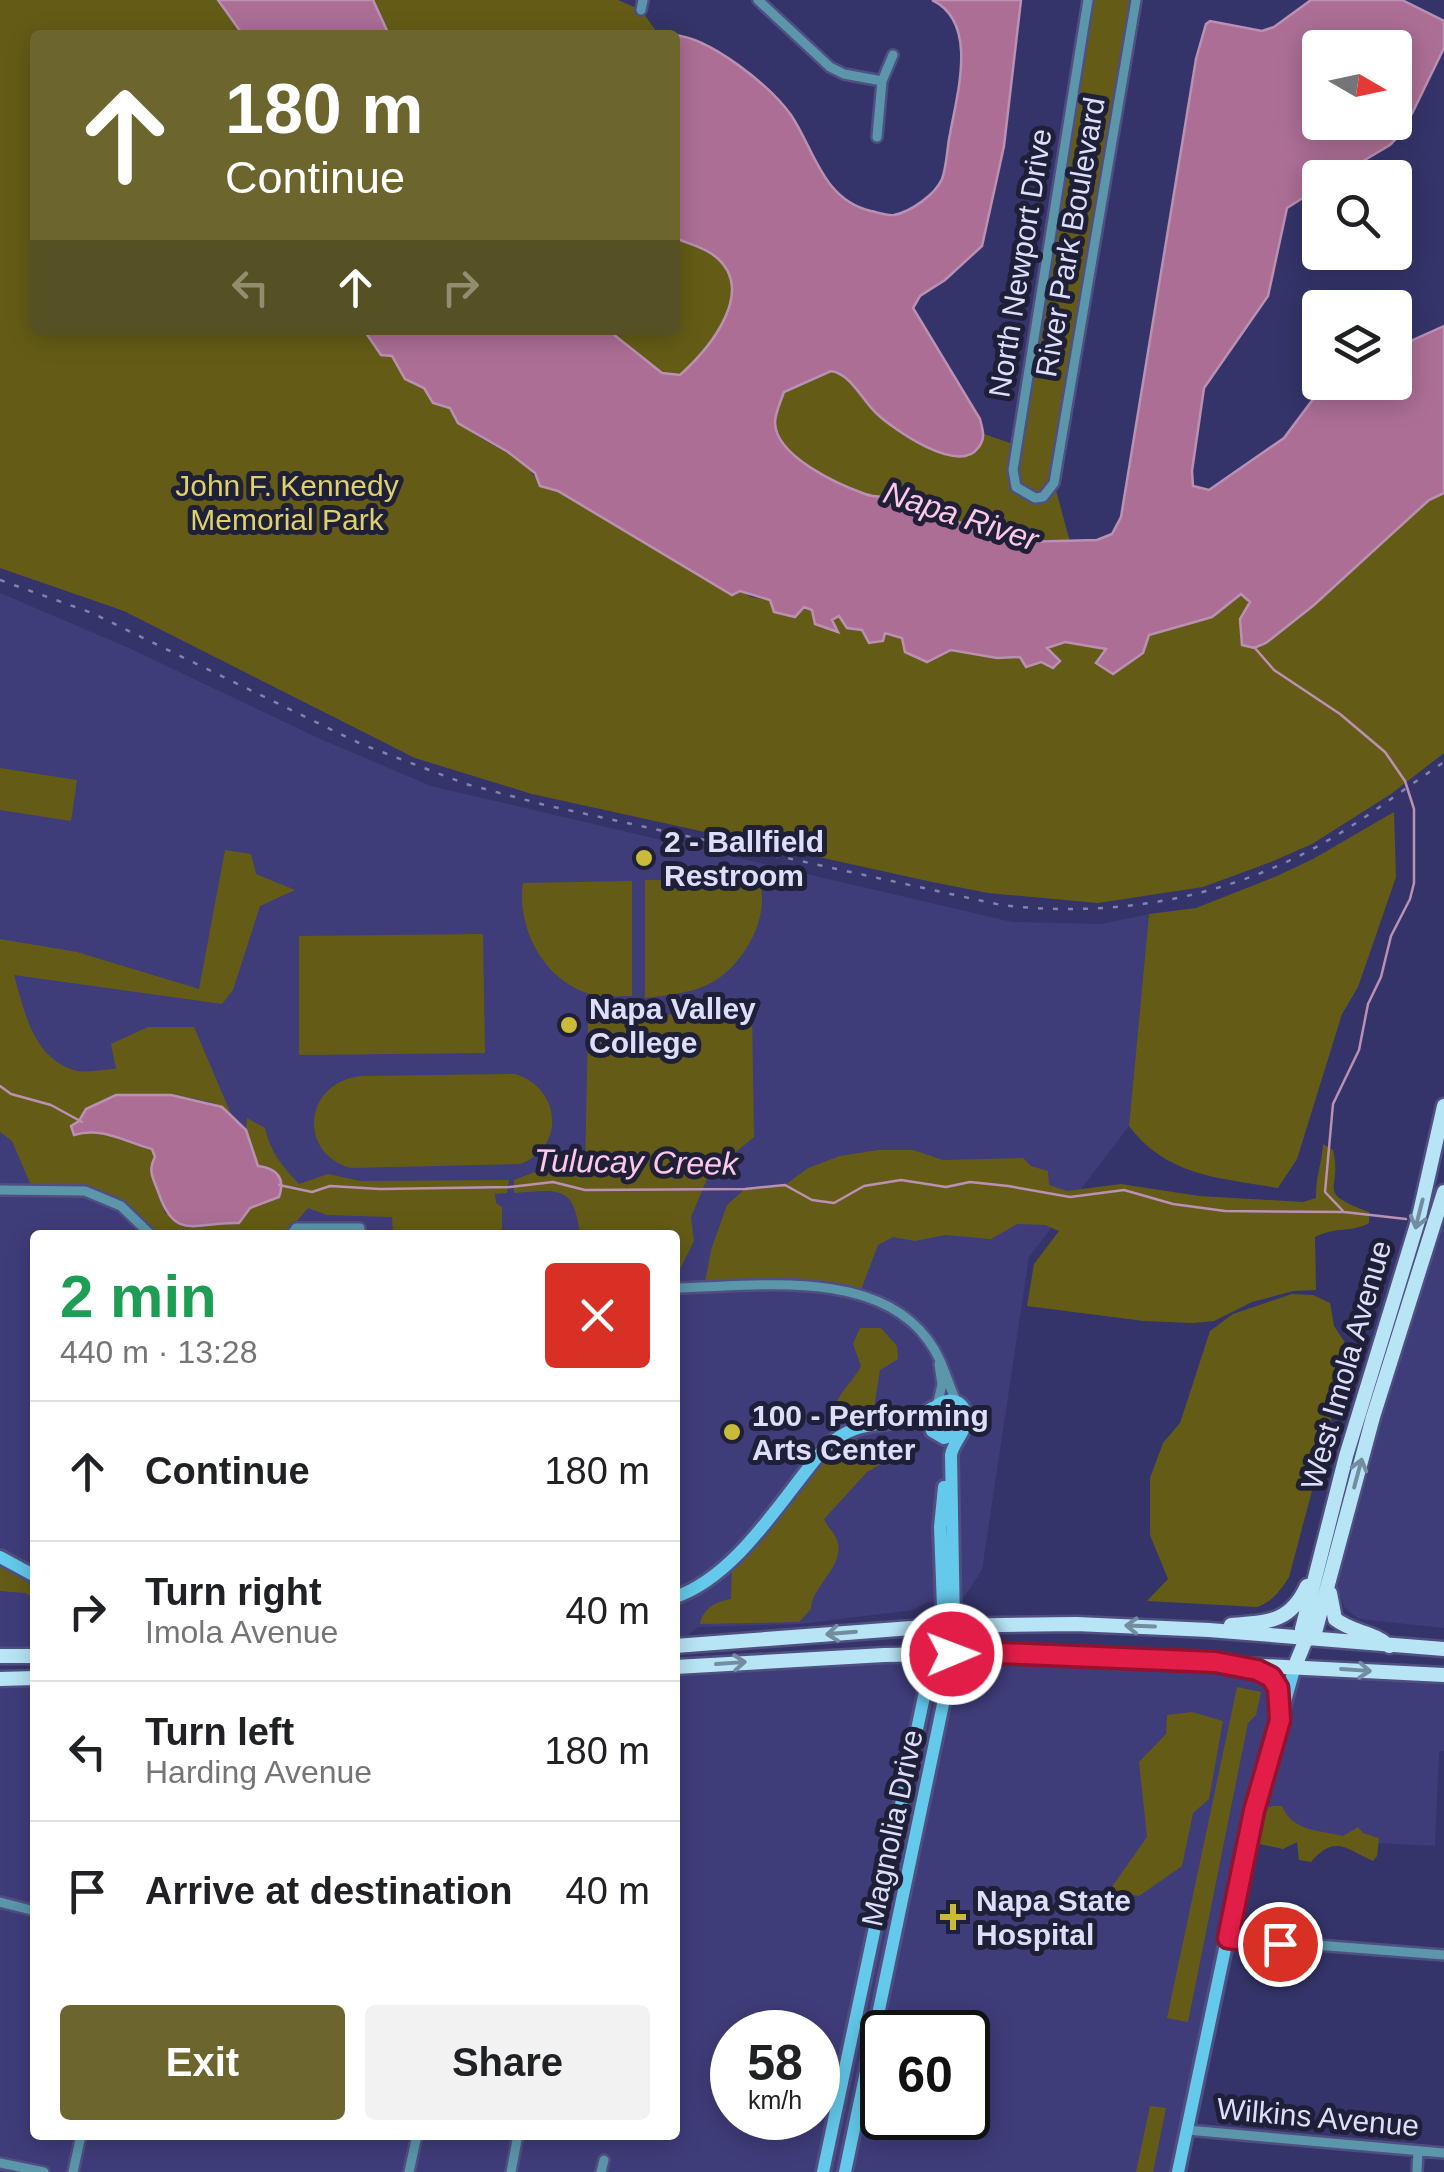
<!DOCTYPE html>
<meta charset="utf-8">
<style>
body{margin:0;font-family:Helvetica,sans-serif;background:#f2f2f2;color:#202124;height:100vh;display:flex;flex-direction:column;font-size:38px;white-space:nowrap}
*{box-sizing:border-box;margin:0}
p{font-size:32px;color:#757577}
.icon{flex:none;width:55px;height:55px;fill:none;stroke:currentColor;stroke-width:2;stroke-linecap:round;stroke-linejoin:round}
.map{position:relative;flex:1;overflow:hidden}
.details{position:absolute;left:30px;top:1230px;width:650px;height:910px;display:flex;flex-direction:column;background:#fff;border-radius:10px;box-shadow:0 5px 25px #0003}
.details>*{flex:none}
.guide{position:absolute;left:30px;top:30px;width:650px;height:305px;border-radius:10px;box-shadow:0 5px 25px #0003;background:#6c662e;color:#fff;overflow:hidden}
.needle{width:65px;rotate:99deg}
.buttons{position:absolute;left:1302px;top:30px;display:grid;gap:20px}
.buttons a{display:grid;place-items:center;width:110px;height:110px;border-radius:10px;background:#fff;box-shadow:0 5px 25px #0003;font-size:50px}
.speed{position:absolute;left:710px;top:2010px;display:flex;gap:20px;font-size:50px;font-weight:700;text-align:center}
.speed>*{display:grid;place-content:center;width:130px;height:130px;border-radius:50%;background:#fff;box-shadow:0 5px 25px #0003;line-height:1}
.speed small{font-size:25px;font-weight:400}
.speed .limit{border:5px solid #111;border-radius:15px;background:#fff;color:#111}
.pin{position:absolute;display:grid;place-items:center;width:85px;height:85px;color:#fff;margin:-42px;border:5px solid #fff;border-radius:50%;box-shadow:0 2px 10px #0007}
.me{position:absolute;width:110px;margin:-55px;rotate:89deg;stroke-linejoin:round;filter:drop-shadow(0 0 8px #0008)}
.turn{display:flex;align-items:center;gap:35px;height:210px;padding:0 30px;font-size:45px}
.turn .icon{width:130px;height:130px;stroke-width:2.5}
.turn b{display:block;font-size:70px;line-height:85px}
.lanes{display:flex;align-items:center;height:95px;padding:0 30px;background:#0003;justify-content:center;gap:50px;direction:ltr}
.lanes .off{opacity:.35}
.round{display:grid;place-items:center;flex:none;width:105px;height:105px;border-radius:10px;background:#f2f2f2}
.summary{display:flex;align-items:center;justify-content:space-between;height:170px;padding:0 30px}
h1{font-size:60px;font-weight:800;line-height:75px;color:#1e9e55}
.cta{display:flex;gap:20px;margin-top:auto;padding:20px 30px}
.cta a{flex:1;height:115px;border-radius:10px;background:#6c662e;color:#fff;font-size:40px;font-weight:800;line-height:115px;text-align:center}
.cta a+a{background:#f2f2f2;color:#202124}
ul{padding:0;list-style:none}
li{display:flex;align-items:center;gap:30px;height:140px;padding:0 30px;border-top:2px solid #e0e0e0}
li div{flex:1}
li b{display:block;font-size:38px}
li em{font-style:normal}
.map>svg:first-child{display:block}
.built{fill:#3f3c7a;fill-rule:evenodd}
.green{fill:#645c16}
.water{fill:#ac6e95;stroke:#ba90b3;stroke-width:2.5;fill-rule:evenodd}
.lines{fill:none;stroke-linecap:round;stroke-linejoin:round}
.stream{stroke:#ba90b3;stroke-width:2.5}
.street-casing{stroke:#504f81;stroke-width:14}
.secondary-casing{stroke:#504f81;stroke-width:18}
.primary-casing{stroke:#504f81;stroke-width:19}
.street{stroke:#5b96ab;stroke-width:9}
.secondary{stroke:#64c9ea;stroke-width:12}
.primary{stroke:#b8e5f6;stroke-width:14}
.rail{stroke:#8282ac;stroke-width:2.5;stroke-dasharray:5 10;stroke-linecap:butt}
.oneway{stroke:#738ca0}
.route-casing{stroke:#92132f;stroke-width:25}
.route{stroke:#e11d48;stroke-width:18}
.poi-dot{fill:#caba3a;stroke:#1f2038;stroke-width:4}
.labels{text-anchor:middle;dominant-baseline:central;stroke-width:10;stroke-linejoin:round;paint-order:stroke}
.street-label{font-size:30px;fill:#dcdefa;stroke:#1f2038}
.park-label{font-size:30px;fill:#ddd16b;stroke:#1f2038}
.poi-label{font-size:30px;font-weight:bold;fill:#dcdefa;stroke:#1f2038;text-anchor:start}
.water-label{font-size:32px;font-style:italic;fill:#fec8e8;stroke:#1f2038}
</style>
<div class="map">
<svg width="1444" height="2172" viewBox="0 0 1444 2172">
<rect width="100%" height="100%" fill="#35346a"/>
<path class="built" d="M0,593L131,649L318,738L431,786L1012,922L1101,924L1149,914L1129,1126L1029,1257L982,1570L960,1603L928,1602L913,1610L800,1624L698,1627L675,1646V1235H35V1656H0Z
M1444,1192V1628L1359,1619L1345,1608L1340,1595L1331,1596V1584Z
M884,1655L1257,1670L1279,1696L1295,1666L1444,1675V1751H1439L1435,1846L1249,1836L1178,2172H0V1679L35,1678V2135H675V1667ZM732,2032H818V2118H732ZM882,2032H968V2118H882Z"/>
<path class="green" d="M0,0H218L243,35H35V330H364L381,355H392L405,379L424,388L433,403L450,408C468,445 523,447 540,486L558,490L619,527L751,597L812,609L815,624L837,630L832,620L839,616L903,638L905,652L950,650L997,658L1020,657L1065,642L1107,649L1113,673L1143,653L1149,635L1212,617L1241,593L1250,602L1254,648L1266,643L1314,605L1429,500L1444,493V753L1391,794L1312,844L1271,862L1203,887L1098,903L988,893L932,882L532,794L415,758L124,611L0,568Z
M373,0H618L641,10L659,35H389Z
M1088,0H1136L1054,483L1070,542H1021L908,506C888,490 884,501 865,494C837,484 776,456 775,423C775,413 781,401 784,392L831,371L845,378L876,414L981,444L984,434L1016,445Z
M675,238C687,243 702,247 712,254C761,288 710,348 680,375L662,373L608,330H675Z
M0,768L77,780L71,821L0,810Z
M1394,812L1396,877L1358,987L1342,1014L1297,1159L1278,1188C1220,1178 1166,1176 1129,1126L1149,914L1196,908L1277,876L1313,859Z
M225,850L251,854L256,874L295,890L260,906L233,990L222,1004L14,975C25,1013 33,1059 77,1071C88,1073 104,1069 116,1069L111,1044L148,1027H194L231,1114C223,1110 219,1105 210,1102C181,1094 106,1089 85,1111C79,1117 79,1126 78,1134C106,1129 127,1144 152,1148L155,1157L151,1175L165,1213L195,1227L239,1223L249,1208L279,1197L282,1189L258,1166L246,1130L247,1118L265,1128C270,1152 283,1167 299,1184L328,1174L360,1181L509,1180L507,1193L495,1194L496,1203L502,1207V1231H575V1235H393L392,1217L327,1215L308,1208L285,1235H151C110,1192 88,1194 33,1190L12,1141L0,1132V939L77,952L199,989Z
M759,879C772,917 742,969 707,985C687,994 666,995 645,998V880Z
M632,881V996C622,996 610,997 600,996C548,988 516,931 523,883Z
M483,934L485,1053L299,1055V936Z
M752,1012L754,1137L709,1174L691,1217L694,1241L675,1279V1235H580C574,1184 559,1190 514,1193V1180L546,1168L585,1174L588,1022L595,1017Z
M515,1074C560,1087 567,1147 520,1164L351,1168C297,1153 304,1083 360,1076Z
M1323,1144L1333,1150C1343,1192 1313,1191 1369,1212V1223C1352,1233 1336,1226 1315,1237L1316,1290L1293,1291L1252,1302L1214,1321L1193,1323L1144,1321L1027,1306L1034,1264L1059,1231L1045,1225L1017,1224L991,1239L945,1235L915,1241L893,1237L878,1245L859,1295L821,1287L704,1288L711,1250L727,1205L745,1189L785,1185L808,1168L840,1156L878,1150H913L943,1160L1023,1158L1031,1166L1048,1171L1049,1185L1067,1191L1121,1184L1199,1196L1303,1202L1316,1198C1315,1180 1322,1163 1323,1144Z
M1292,1294L1313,1295L1330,1303L1334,1326L1344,1341L1346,1363L1289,1577C1280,1591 1273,1601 1257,1607L1147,1601L1168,1579L1150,1535V1478L1163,1443L1180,1423L1210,1331L1233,1314Z
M860,1328H881L897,1346L898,1359L880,1370L873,1414C855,1418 848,1417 836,1403C843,1388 854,1380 861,1366L853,1344Z
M852,1439L867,1441L891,1458L867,1472L824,1519C827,1527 835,1533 837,1540C846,1566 812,1585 811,1609L799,1622L700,1624C703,1608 717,1601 731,1599L732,1559L829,1444L841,1445Z
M0,1557L35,1576V1598L25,1593L0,1591Z
M1237,1687L1261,1692L1256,1715L1248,1723L1188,2022L1167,2018Z
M1192,1712L1223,1721L1209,1799L1193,1813L1182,1866L1139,1896L1109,1891L1147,1837L1139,1762L1166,1734L1167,1715Z
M1273,1806H1282C1292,1831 1318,1830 1343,1836L1358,1827L1363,1833L1379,1838L1377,1856L1373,1861C1346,1849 1335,1834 1311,1862L1299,1860L1297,1842L1283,1849L1255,1843L1256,1825L1262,1809Z
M1150,2106L1166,2108L1153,2172H1136Z"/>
<path class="water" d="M218,0H373L389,35H243Z
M932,0H1021L1004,146L982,246L945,280L920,296L913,308L980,419C983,431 986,438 978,448C958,475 893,429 876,413C862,400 851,374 831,371L784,392C781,401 775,413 775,423C776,456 837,484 865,494C884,501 888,490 908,506L1021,542L1097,540L1112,534L1121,517L1196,59L1206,24L1210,21L1262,31L1274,27L1311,0H1402L1444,21V48L1403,132L1390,145L1336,177L1320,178V187L1287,208L1268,296L1204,388L1192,471L1193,486L1209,490L1284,438L1314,398L1333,383L1395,382V348L1444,326V493L1429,500L1314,605L1266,643L1254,648L1242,645L1240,619L1250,602L1241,594L1212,617L1149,635L1143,653L1113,674L1096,663L1106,649L1065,642L1047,648L1060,661L1053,668L1041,662L1026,667L1020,657L997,658L951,650L927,662L905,652L902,638L885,633L883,641L869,643L862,630L847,628L839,616L832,620L838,632L815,624L812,610L804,607L795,617L774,612L770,600L740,591L732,595L558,491L540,486L535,473L508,452L458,423L450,408L433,403L424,388L405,379L392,356L381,355L364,330H608L662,373L680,375C710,348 760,288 712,254C702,247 687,243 675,238L673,35C710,37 770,86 791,115C815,151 823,200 871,211C877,212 887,216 894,215C910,212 935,195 942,179C947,166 947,147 950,134C957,94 979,22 932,0ZM1320,48H1395V122H1320Z
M116,1095H171L222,1107L246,1130L258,1166C276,1168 286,1178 279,1197L250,1208L239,1223C198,1221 176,1243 159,1194C154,1179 147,1172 155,1157L152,1149C127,1143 102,1126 74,1135L71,1126L79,1121L86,1109Z"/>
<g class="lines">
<path class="stream" d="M1254,647L1274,670L1340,714L1385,752L1405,781L1414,809V883L1410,899L1391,936L1381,977L1368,1004L1359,1050L1333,1104L1325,1192L1344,1212L1406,1219
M0,1086L11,1094L51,1105L82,1122
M279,1185L312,1192L330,1186L380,1189L510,1187L553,1182L585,1190L745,1189L785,1185L812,1200L834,1203L864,1186L901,1180L946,1187L970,1182L1008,1186L1070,1197L1124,1190L1173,1204L1225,1211L1344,1212"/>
<g class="street-casing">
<path id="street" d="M758,0L830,67L844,74L882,81
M1088,0L1013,470L1016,487L1035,498L1043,497L1054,483L1136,0
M641,10L643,0
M877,137L882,81L893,55
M0,1190L85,1191L121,1206L151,1235
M291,1235L296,1228H360V1235
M675,1288C753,1287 875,1267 928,1340C943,1360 947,1382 957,1403
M938,1402L942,1384L939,1364
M0,1902L35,1911
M1227,1938L1444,1955
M1187,2130L1444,2153
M0,2163L44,2172
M73,2172L81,2135
M409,2172L417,2135
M511,2172L518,2135
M601,2172L604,2160
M1417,2172L1418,2151"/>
</g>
<g class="secondary-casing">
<path id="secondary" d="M0,1557L35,1576
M675,1597C737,1576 782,1498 823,1450C861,1411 898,1433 932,1408
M1252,1669C1274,1675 1279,1686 1279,1709
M823,2172L943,1607L940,1527L944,1487
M845,2172L951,1666L954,1626L951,1455C953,1442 967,1431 966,1418C965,1392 934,1398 928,1418L932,1431L944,1438L960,1433
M1178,2172L1254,1811L1295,1666"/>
</g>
<g class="primary-casing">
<path id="primary" d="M1330,1593L1335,1619C1353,1633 1372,1631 1389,1646
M1231,1625C1268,1622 1290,1623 1307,1586
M1306,1639L1302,1629L1346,1456L1418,1221L1444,1106
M675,1646L938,1626L1076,1624L1209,1630L1444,1649
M0,1656H35
M1295,1666L1306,1639L1316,1629L1373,1417L1444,1192
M675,1667L884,1655L1001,1653L1444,1675
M0,1679L35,1678"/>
</g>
<use href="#street" class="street"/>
<use href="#secondary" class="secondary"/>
<use href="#primary" class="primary"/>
<path class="rail" d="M0,580L92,613L361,744L466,784L545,805L1001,905C1110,918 1220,900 1318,846C1362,822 1402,790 1444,762"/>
</g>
<defs><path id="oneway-shaft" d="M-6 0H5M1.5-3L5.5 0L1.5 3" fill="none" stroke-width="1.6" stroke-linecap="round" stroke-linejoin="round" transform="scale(2.5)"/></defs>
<g class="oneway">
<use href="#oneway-shaft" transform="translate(1419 1214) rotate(104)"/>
<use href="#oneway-shaft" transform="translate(1358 1473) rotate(-75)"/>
<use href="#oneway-shaft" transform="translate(1140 1626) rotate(-178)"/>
<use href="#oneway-shaft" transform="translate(841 1633) rotate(175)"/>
<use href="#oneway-shaft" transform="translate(731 1663) rotate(-4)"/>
<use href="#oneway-shaft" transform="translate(1356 1670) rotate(4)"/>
</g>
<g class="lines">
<g class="route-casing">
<path id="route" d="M952,1654L1001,1653L1215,1662L1257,1670L1271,1677L1278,1688L1280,1720L1254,1811L1228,1938L1280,1944"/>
</g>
<use href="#route" class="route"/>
</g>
<g class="poi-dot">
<circle cx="644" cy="858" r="10"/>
<circle cx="569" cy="1025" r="10"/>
<circle cx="732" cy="1432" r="10"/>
<path d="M948 1902h10v10h10v10h-10v10h-10v-10h-10v-10h10z"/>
</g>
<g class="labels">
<g class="street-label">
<text transform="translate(1070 237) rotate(-80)">River Park Boulevard</text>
<text transform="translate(1020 263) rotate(-81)">North Newport Drive</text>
<text transform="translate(1346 1365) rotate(-74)">West Imola Avenue</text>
<text transform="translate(892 1828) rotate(-78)">Magnolia Drive</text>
<text transform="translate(1318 2117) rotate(5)">Wilkins Avenue</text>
</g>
<g class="park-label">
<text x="287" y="485">John F. Kennedy<tspan x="287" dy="34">Memorial Park</tspan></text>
</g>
<g class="poi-label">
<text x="664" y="841">2 - Ballfield<tspan x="664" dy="34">Restroom</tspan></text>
<text x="589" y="1008">Napa Valley<tspan x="589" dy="34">College</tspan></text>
<text x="752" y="1415">100 - Performing<tspan x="752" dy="34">Arts Center</tspan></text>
<text x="976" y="1900">Napa State<tspan x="976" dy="34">Hospital</tspan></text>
</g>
<g class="water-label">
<text transform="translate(961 516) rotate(18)">Napa River</text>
<text transform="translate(636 1162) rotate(1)">Tulucay Creek</text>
</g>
</g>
</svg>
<div class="buttons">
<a><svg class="needle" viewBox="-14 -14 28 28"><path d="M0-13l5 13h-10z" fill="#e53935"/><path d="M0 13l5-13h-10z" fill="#757577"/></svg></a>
<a><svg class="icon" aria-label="search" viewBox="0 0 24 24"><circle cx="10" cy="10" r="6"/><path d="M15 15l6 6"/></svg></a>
<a><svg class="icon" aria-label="layers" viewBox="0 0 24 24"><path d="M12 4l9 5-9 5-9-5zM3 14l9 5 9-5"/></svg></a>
</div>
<div class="speed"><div>58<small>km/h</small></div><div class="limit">60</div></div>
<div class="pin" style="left:1280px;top:1944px;background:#d93025"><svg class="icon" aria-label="arrive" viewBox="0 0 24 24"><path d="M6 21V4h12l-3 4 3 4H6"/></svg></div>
<svg class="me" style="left:952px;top:1654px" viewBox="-20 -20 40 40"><circle r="17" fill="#e11d48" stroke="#fff" stroke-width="3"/><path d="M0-11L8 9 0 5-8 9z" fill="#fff"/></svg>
<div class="guide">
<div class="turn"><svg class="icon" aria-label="ahead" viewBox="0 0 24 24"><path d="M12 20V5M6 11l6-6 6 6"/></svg><div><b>180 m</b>Continue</div></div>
<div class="lanes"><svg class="icon off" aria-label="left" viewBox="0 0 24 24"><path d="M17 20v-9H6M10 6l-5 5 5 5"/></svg><svg class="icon" aria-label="ahead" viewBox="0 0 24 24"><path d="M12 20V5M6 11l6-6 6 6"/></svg><svg class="icon off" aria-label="right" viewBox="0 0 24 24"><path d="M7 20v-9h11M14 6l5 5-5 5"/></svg></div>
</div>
<section class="details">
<div class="summary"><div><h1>2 min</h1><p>440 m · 13:28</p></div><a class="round" style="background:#d93025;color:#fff"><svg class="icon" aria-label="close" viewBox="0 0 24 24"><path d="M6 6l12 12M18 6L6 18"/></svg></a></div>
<ul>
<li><svg class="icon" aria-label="ahead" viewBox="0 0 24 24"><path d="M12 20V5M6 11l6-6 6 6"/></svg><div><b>Continue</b></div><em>180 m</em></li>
<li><svg class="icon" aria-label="right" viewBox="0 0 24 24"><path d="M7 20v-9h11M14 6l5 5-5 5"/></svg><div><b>Turn right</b><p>Imola Avenue</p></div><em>40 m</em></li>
<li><svg class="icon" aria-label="left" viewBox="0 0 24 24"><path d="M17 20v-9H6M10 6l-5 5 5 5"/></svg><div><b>Turn left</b><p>Harding Avenue</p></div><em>180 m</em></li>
<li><svg class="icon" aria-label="arrive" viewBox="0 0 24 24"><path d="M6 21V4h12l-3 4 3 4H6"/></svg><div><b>Arrive at destination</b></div><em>40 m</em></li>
</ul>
<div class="cta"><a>Exit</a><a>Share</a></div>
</section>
</div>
